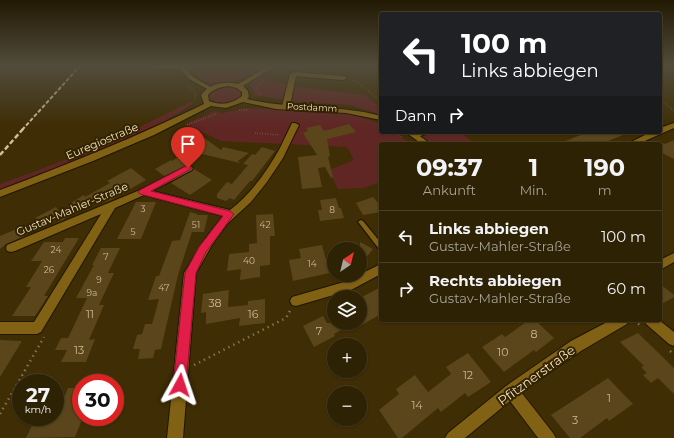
<!DOCTYPE html>
<html lang="de">
<meta charset="utf-8">
<style>
body{margin:0;font-family:Montserrat,sans-serif;background:#362a0e;color:#f1f3f6;height:100vh;display:flex;flex-direction:column;font-size:15px;white-space:nowrap}
*{box-sizing:border-box;margin:0}
p{font-size:13px;color:#a7a49a}
.icon{flex:none;width:22px;height:22px;fill:none;stroke:currentColor;stroke-width:2;stroke-linecap:round;stroke-linejoin:round}
.map{position:relative;flex:1;overflow:hidden}
.panel{position:absolute;left:379px;top:142px;width:283px;height:180px;display:flex;flex-direction:column;background:#2e2204;border-radius:4px;box-shadow:0 1px 3px #0004,0 0 0 1px #493f26}
.panel>*{flex:none}
.hud{position:absolute;left:379px;top:12px;width:283px;height:122px;border-radius:4px;box-shadow:0 1px 3px #0004,0 0 0 1px #493f26;background:#202124;color:#fff;overflow:hidden}
.needle{width:26px;rotate:35deg}
.tools{position:absolute;left:327px;top:242px;display:grid;gap:8px}
.tools a{display:grid;place-items:center;width:40px;height:40px;border-radius:50%;background:#2e2204;box-shadow:0 1px 3px #0004,0 0 0 1px #493f26;font-size:20px}
.speed{position:absolute;left:12px;top:374px;display:flex;gap:8px;font-size:20px;font-weight:700;text-align:center}
.speed>*{display:grid;place-content:center;width:52px;height:52px;border-radius:50%;background:#2e2204;box-shadow:0 1px 3px #0004,0 0 0 1px #493f26;line-height:1}
.speed small{font-size:10px;font-weight:400}
.speed .limit{border:6px solid #d22;background:#fff;color:#111}
.pin{position:absolute;display:grid;place-items:center;width:34px;height:34px;color:#fff;margin:-41px -17px;border-radius:50% 50% 50% 0;rotate:-45deg;box-shadow:0 0 4px #0007}
.pin .icon{rotate:45deg}
.me{position:absolute;width:44px;margin:-22px;rotate:5deg;stroke-linejoin:round;filter:drop-shadow(0 0 3px #0008)}
.turn{display:flex;align-items:center;gap:14px;height:84px;padding:0 16px;font-size:18px}
.turn .icon{width:52px;height:52px;stroke-width:2.5}
.turn b{display:block;font-size:28px;line-height:34px}
.then{display:flex;align-items:center;height:38px;padding:0 16px;background:#0003;gap:8px;font-size:15px}
.eta{display:flex;justify-content:space-evenly;align-items:center;height:68px;text-align:center}
.eta b{font-size:24px;font-weight:700;line-height:28px}
ul{padding:0;list-style:none}
li{display:flex;align-items:center;gap:12px;height:52px;padding:0 16px;border-top:1px solid #493f26}
li div{flex:1}
li b{display:block;font-size:15px}
li em{font-style:normal}
.map>svg:first-child{display:block}
.green{fill:#602624}
.building{fill:#5a461a}
.lines{fill:none;stroke-linecap:round;stroke-linejoin:round}
.lane-casing{stroke:#201602;stroke-width:2.5}
.street-casing{stroke:#201602;stroke-width:2}
.secondary-casing{stroke:#201602;stroke-width:2}
.path-far2{stroke:#84734d;stroke-width:1.5;stroke-dasharray:0.5 2;stroke-linecap:butt}
.path-far1{stroke:#84734d;stroke-width:2;stroke-dasharray:1 3.5;stroke-linecap:butt}
.path{stroke:#84734d;stroke-width:2.5;stroke-dasharray:1.5 4;stroke-linecap:butt}
.lane{fill:#816113;fill-rule:evenodd}
.street{fill:#816113;fill-rule:evenodd}
.secondary{fill:#816113;fill-rule:evenodd}
.rail-far1{stroke:#d0be9b;stroke-width:2;stroke-dasharray:4 2;stroke-linecap:butt}
.rail{stroke:#d0be9b;stroke-width:2.5;stroke-dasharray:5 2.5;stroke-linecap:butt}
.route{fill:#e11d48;stroke:#92132f}
.labels{text-anchor:middle;dominant-baseline:central;stroke-width:4;stroke-linejoin:round;paint-order:stroke}
.far-street-label{font-size:9px;fill:#f1dfbd;stroke:#332300}
.number-label{font-size:9px;fill:#cbb994}
.street-label{font-size:11px;fill:#f1dfbd;stroke:#332300}
.near-number-label{font-size:11px;fill:#cbb994}
.near-street-label{font-size:13px;fill:#f1dfbd;stroke:#332300}
</style>
<div class="map">
<svg width="674" height="438" viewBox="0 0 674 438">
<rect width="100%" height="100%" fill="#3e2d05"/>
<path class="green" d="M187,66H265C247,76 221,92 201,79C196,75 192,70 187,66Z
M260,76L290,86L365,95L381,108V115L350,105L291,101L254,95V92L248,84Z
M224,87H233L240,90V96C233,104 217,106 209,98L211,92Z
M190,102L194,103C167,122 138,134 108,148C72,163 37,178 0,189V184L39,170L109,142Z
M246,108L302,111L338,110L376,122L381,125V132H395L411,144H381V182L363,188L338,189L329,170L354,160L347,147L221,141L185,124L215,111L222,113Z
M411,132H461L475,144H424Z"/>
<path class="building" d="M349,124L356,132L327,139L330,156L328,157L333,177L331,178L325,167L318,168L322,187L302,189L298,157L317,155L303,133L308,131L306,128L320,125L324,131Z
M588,132H630L601,144H558Z
M203,137L221,150L223,147L249,153L238,161L240,163L202,154L190,164L164,176L155,169L171,160L172,161L192,148L188,146Z
M674,140V159L660,152V142L665,144Z
M262,147L275,151L252,181H250L234,200L230,198L226,201L217,198V194L227,182L232,184L248,165L243,164L252,154L255,155Z
M131,168L146,180L111,200L106,202L102,199L57,223L61,217L41,227L35,218L56,207L62,215L71,203L84,195L85,197L110,183L107,181Z
M194,169L212,180L190,195L171,183Z
M373,197L381,206V212L363,215L356,203Z
M336,198L339,208H341L344,218L320,221L318,210H322L320,200Z
M136,202H156L141,239H117Z
M190,212L197,214V215H208L204,232H192L178,275L161,349L155,350L153,358L138,359L140,349H133L137,335L142,334L145,324H152L159,299L148,300L156,276H159L172,241L180,240Z
M273,214L275,236H270V265L260,266V277L240,280L241,269L227,271L229,254L249,252V244L257,243L256,215Z
M19,228L25,236L6,244L0,249V236Z
M65,238H79L44,296H48L35,316H12L31,287H26L42,261H31L44,242H63Z
M360,242L373,249L360,265Z
M322,245L326,260L332,259L334,272L293,281L289,260L301,258L299,249Z
M101,248H120L108,273H114L99,305H104L89,340L95,339L86,362H61L67,350H55L61,338H68L87,298H76L94,265H92Z
M660,284L674,295V297L660,305Z
M381,287V314L360,326V298Z
M229,290L228,307L248,305V301L265,299V323L239,326L240,318L206,324V312L201,313L203,294Z
M323,316L327,323H353L334,334L335,336L314,347L303,326Z
M529,320H535L554,338L536,352L534,350L504,372L482,347L502,334L505,337Z
M638,333L674,368V394L658,378L651,383L643,375L647,373L641,367L644,366L620,342Z
M0,340L22,341L0,377Z
M468,353L491,382L468,397L465,393L441,412L438,408L402,438H398L379,410L399,394L396,389L415,375L428,392L451,374L446,367Z
M608,378L633,404L609,421L607,418L580,438H570L551,415Z
M68,388H81V417H83L75,437L26,438L36,417H55V412H58Z"/>
<g class="lines">
<g class="lane-casing">
<path id="lane" d="M361,220L363,221L381,243V249H379L359,223L358,222L359,221Z"/>
</g>
<g class="street-casing">
<path id="street" d="M152,66H184L193,77L214,89L209,90L189,79L180,69L155,68Z
M293,72L344,76L347,78L344,80L296,76L290,106L286,108L282,106L290,74Z
M292,123H295L299,125L283,158L267,182L251,202L227,224L212,245L196,273L183,438H167L184,273L205,239L223,216L144,195L115,208L41,332L37,334H0V322H34L101,214L15,251L11,252L7,251L6,248L7,245L140,190L189,165L193,168L192,170L152,191L230,210C251,194 267,171 280,148C284,140 288,131 292,123Z
M674,123V128L638,144H627L651,132H660V128Z
M417,132H430L418,137H412V133Z
M674,253V262L660,270V260Z
M381,264V274L351,290L296,306L292,305L290,301L292,297L344,282Z
M611,320H629L627,324L581,351L521,392L553,433L556,438H538L510,401L465,438H445L448,433L506,386L571,341Z"/>
</g>
<g class="secondary-casing">
<path id="secondary" d="M268,66H275L243,86L248,91L249,97L247,99C291,110 337,104 381,116V120L346,113L276,109L243,102L226,108L211,106L154,135L93,161L0,197V190C69,164 138,136 204,104L201,95C210,83 224,81 238,84ZM228,86L237,88L242,92V96C232,104 221,106 209,101L208,95C213,89 220,87 228,86Z
M405,132H414L431,144H422Z
M644,320H659L674,332V346L669,344L646,324Z"/>
</g>
<path class="path-far2" d="M352,80L359,83L381,102
M188,86L196,93L194,102
M260,95L256,87L264,81
M660,99L674,111
M239,110H248
M187,125L216,114
M395,132L402,137
M255,133L280,135"/>
<path class="path-far1" d="M289,312L291,309"/>
<path class="path" d="M634,320L641,326
M670,351L674,354
M194,365L286,318L290,311
M0,414L44,337"/>
<use href="#lane" class="lane"/>
<use href="#street" class="street"/>
<use href="#secondary" class="secondary"/>
<path class="rail-far1" d="M22,130L80,66"/>
<path class="rail" d="M0,155L23,129"/>
</g>
<linearGradient id="sky" x2="0" y2="1"><stop stop-color="#221903"/><stop offset="0.52" stop-color="#524c3b"/><stop offset="1" stop-color="#524c3b" stop-opacity="0"/></linearGradient>
<rect width="674" height="127" fill="url(#sky)"/>
<path class="route" d="M188,165L191,166V169L151,191L230,211L234,214L206,252L196,273L186,385L184,390L180,392L175,390L173,385L185,273L199,247L223,216L140,194L138,192L140,190Z"/>
<g class="labels">
<g class="far-street-label">
<text transform="translate(312 107) rotate(3)">Postdamm</text>
</g>
<g class="number-label">
<text x="143" y="208">3</text>
<text x="332" y="209">8</text>
<text x="196" y="224">51</text>
<text x="265" y="224">42</text>
<text x="133" y="231">5</text>
<text x="56" y="249">24</text>
<text x="106" y="256">7</text>
<text x="249" y="260">40</text>
<text x="312" y="263">14</text>
<text x="49" y="269">26</text>
<text x="99" y="279">9</text>
<text x="164" y="287">47</text>
<text x="92" y="292">9a</text>
</g>
<g class="street-label">
<text transform="translate(102 141) rotate(-23)">Euregiostraße</text>
<text transform="translate(72 209) rotate(-23)">Gustav-Mahler-Straße</text>
</g>
<g class="near-number-label">
<text x="215" y="303">38</text>
<text x="90" y="314">11</text>
<text x="253" y="314">16</text>
<text x="319" y="331">7</text>
<text x="534" y="334">8</text>
<text x="79" y="350">13</text>
<text x="503" y="352">10</text>
<text x="468" y="375">12</text>
<text x="609" y="398">1</text>
<text x="417" y="405">14</text>
<text x="575" y="420">3</text>
</g>
<g class="near-street-label">
<text transform="translate(536 375) rotate(-36)">Pfitznerstraße</text>
</g>
</g>
</svg>
<div class="tools">
<a><svg class="needle" viewBox="-14 -14 28 28"><path d="M0-13l5 13h-10z" fill="#e53935"/><path d="M0 13l5-13h-10z" fill="#a7a49a"/></svg></a>
<a><svg class="icon" aria-label="layers" viewBox="0 0 24 24"><path d="M12 4l9 5-9 5-9-5zM3 14l9 5 9-5"/></svg></a>
<a>+</a>
<a>−</a>
</div>
<div class="speed"><div>27<small>km/h</small></div><div class="limit">30</div></div>
<div class="pin" style="left:188px;top:168px;background:#d93025"><svg class="icon" aria-label="arrive" viewBox="0 0 24 24"><path d="M6 21V4h12l-3 4 3 4H6"/></svg></div>
<svg class="me" style="left:180px;top:385px" viewBox="-20 -20 40 40"><path d="M0-17L14 15 0 8-14 15z" fill="#e11d48" stroke="#fff" stroke-width="4"/></svg>
<div class="hud">
<div class="turn"><svg class="icon" aria-label="left" viewBox="0 0 24 24"><path d="M17 20v-9H6M10 6l-5 5 5 5"/></svg><div><b>100 m</b>Links abbiegen</div></div>
<div class="then">Dann<svg class="icon" aria-label="right" viewBox="0 0 24 24"><path d="M7 20v-9h11M14 6l5 5-5 5"/></svg></div>
</div>
<section class="panel">
<div class="eta">
<div><b>09:37</b><p>Ankunft</p></div>
<div><b>1</b><p>Min.</p></div>
<div><b>190</b><p>m</p></div>
</div>
<ul>
<li><svg class="icon" aria-label="left" viewBox="0 0 24 24"><path d="M17 20v-9H6M10 6l-5 5 5 5"/></svg><div><b>Links abbiegen</b><p>Gustav-Mahler-Straße</p></div><em>100 m</em></li>
<li><svg class="icon" aria-label="right" viewBox="0 0 24 24"><path d="M7 20v-9h11M14 6l5 5-5 5"/></svg><div><b>Rechts abbiegen</b><p>Gustav-Mahler-Straße</p></div><em>60 m</em></li>
</ul>
</section>
</div>
